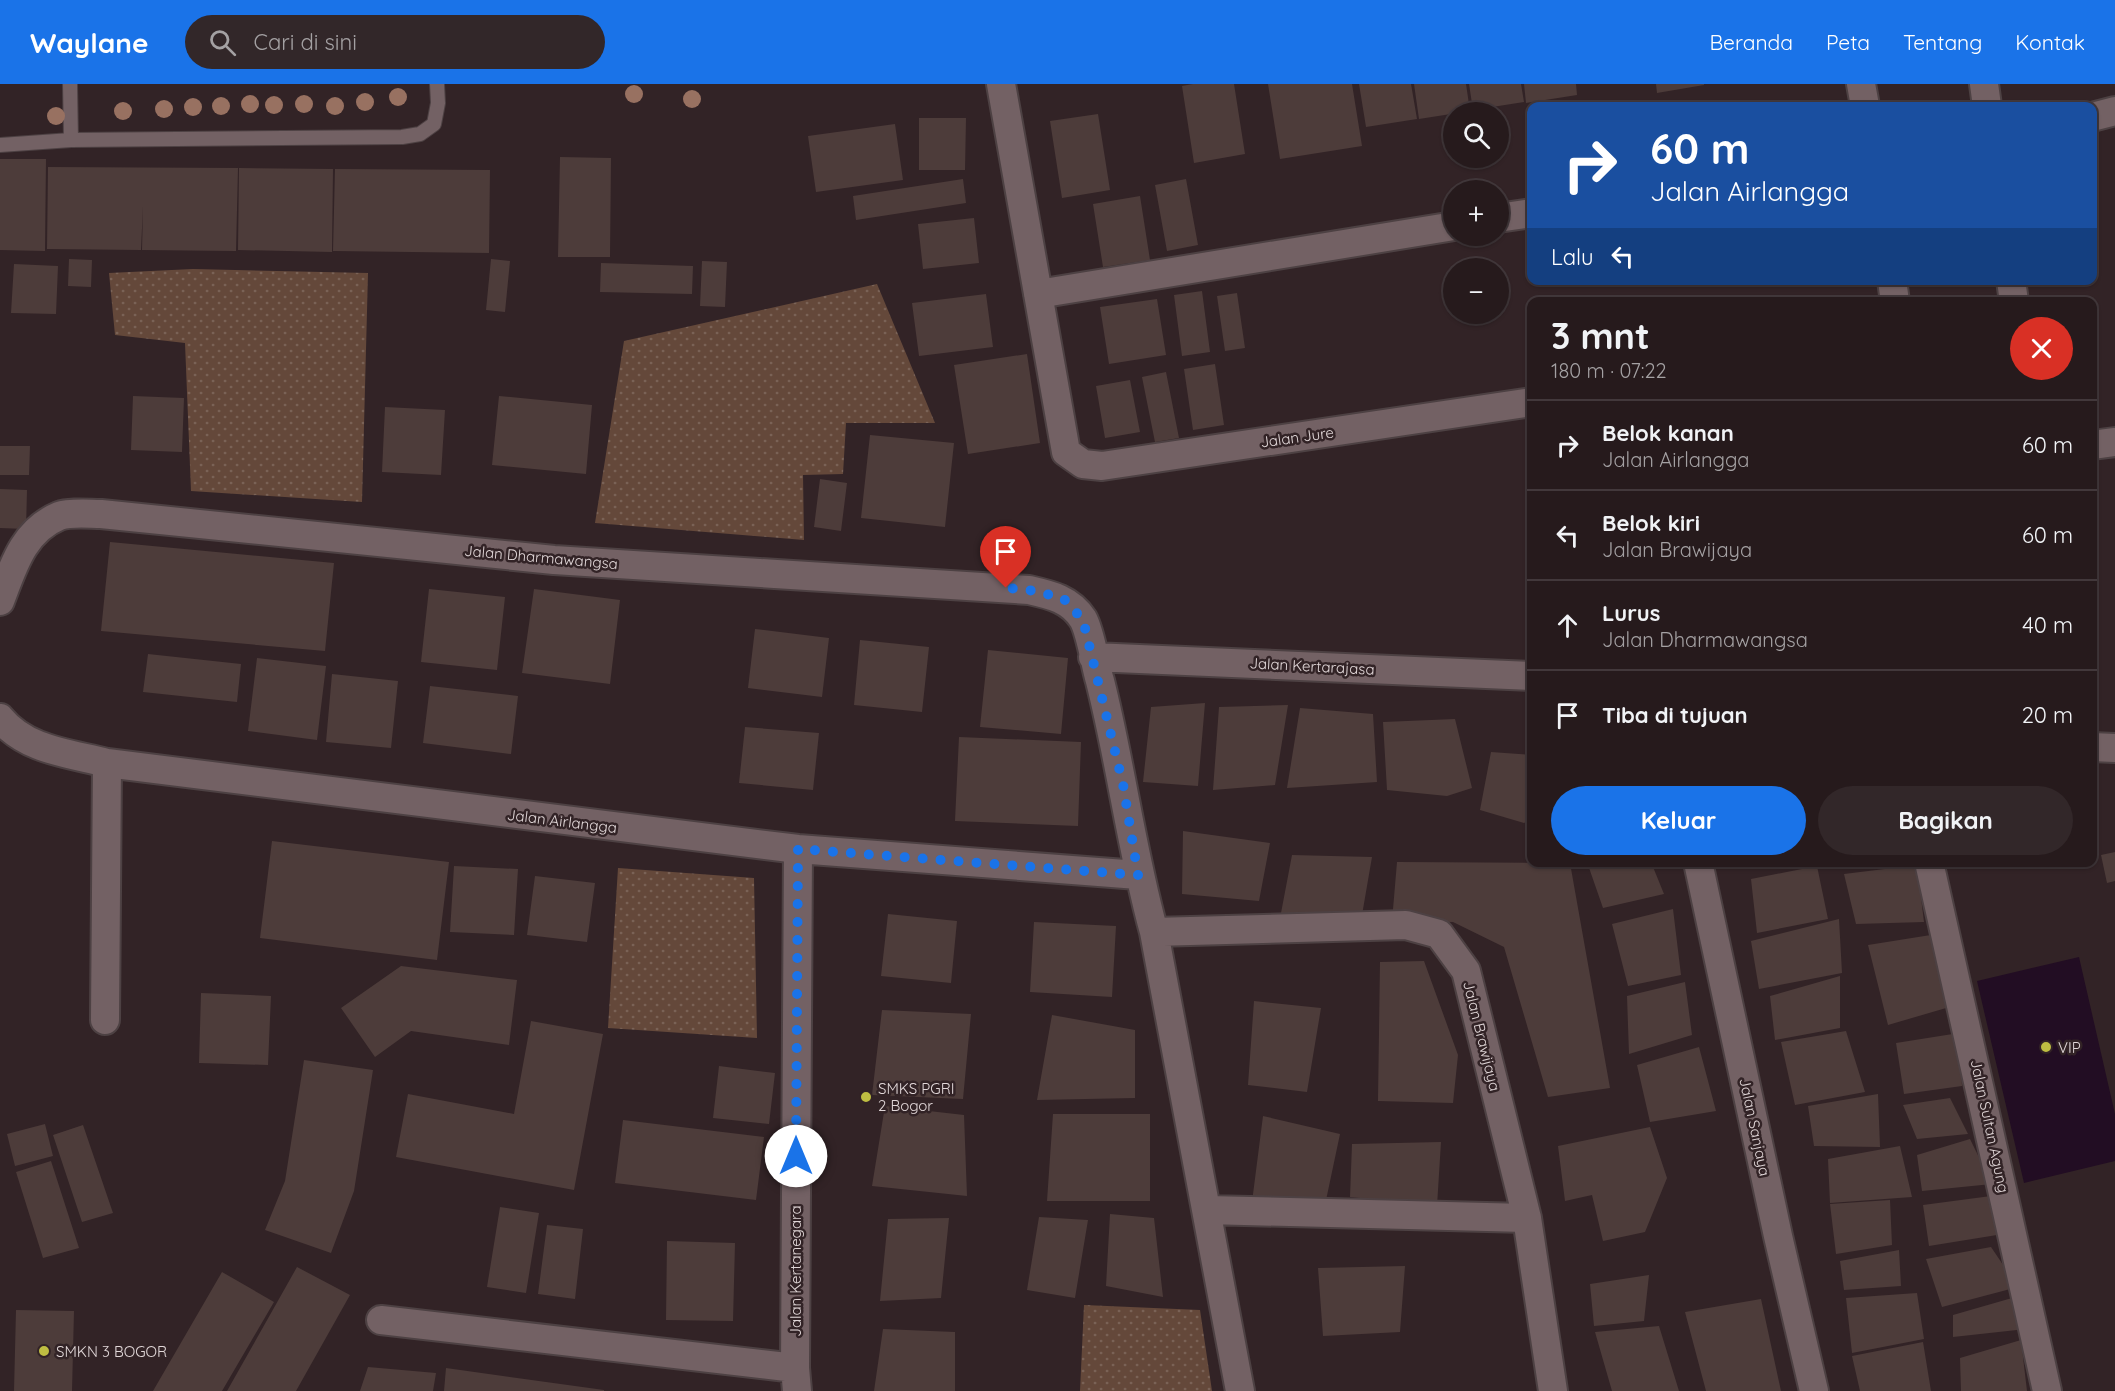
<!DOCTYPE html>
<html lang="id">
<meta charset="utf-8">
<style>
body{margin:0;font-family:Quicksand,sans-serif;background:#322729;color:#f1f3f6;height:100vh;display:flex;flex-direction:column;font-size:22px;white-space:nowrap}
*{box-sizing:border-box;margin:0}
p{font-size:20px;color:#a4a1a3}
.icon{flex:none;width:33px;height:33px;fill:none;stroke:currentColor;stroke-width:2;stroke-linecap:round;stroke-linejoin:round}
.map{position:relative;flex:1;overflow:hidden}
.details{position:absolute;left:1527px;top:213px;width:570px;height:570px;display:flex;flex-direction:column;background:#261a1c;border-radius:12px;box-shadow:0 2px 4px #0004,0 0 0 2px #42383b}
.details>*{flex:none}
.hud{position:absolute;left:1527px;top:18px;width:570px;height:183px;border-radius:12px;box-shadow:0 2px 4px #0004,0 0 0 2px #42383b;background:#1a4fa0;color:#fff;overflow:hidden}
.controls{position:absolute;left:1443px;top:18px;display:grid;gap:12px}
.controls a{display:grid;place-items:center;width:66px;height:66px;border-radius:50%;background:#261a1c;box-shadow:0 2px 4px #0004,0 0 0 2px #42383b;font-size:30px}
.pin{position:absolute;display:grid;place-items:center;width:51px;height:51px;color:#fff;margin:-62px -26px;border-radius:50% 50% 50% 0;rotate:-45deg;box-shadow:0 0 6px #0007}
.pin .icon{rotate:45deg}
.me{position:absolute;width:66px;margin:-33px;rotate:0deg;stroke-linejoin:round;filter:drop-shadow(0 0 4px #0008)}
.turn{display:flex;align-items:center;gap:21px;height:126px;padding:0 24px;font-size:27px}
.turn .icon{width:78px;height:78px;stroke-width:2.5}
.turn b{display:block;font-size:42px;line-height:51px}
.then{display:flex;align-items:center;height:57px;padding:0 24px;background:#0003;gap:12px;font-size:22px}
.round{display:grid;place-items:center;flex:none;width:63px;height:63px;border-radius:32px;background:#322729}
.overview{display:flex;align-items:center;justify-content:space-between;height:102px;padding:0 24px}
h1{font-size:36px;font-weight:700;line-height:45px}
.action{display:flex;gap:12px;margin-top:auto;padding:12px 24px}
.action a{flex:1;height:69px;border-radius:36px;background:#1a73e8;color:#fff;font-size:24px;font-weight:700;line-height:69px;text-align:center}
.action a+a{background:#322729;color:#f1f3f6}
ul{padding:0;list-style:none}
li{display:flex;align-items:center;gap:18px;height:90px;padding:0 24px;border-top:2px solid #42383b}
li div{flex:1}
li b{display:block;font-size:22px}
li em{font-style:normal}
header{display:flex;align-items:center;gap:36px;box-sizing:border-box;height:84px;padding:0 30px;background:#1a73e8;color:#fff}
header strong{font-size:28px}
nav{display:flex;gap:33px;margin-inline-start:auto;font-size:21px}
.search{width:420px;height:54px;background:#322729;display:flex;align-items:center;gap:15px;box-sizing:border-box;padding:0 21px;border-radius:33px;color:#a4a1a3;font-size:22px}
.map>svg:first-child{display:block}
.grass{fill:url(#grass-dots)}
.water{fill:#220d23}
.building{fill:#4d3c3a}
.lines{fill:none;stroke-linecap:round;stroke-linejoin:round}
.lane-casing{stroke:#4d4143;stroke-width:16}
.street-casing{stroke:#4d4143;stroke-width:32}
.lane{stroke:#736164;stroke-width:14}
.street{stroke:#736164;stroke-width:28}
.tree{fill:#987161}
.route{stroke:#1a73e8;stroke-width:10;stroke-dasharray:0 18}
.poi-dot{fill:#bfbe42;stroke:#322326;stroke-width:2}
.labels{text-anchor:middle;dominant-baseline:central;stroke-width:5;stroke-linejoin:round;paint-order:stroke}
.street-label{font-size:15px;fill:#e1d7d8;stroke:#322326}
.poi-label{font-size:15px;fill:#e1d7d8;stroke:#322326;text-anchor:start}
</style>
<header>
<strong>Waylane</strong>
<div class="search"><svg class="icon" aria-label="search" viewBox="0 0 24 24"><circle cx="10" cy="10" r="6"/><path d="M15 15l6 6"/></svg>Cari di sini</div>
<nav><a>Beranda</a><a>Peta</a><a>Tentang</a><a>Kontak</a></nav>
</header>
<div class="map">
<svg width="2115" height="1307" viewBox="0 0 2115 1307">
<defs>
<pattern id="grass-dots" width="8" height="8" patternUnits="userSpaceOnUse" patternTransform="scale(1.5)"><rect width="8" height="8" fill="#64483a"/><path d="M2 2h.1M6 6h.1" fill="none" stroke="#7a6256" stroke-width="1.8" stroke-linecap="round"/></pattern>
</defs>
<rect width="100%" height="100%" fill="#322326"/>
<path class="grass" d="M193,185L368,189L362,418L191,407L185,259L115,251L109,189Z
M877,200L935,339H846L843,390L803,391L804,456L595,439L624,257Z
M618,784L754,794L757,954L608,944Z
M1084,1221L1200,1226L1212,1307H1080Z"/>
<path class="water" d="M2079,873L2115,1030V1077L2024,1099L1977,897Z"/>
<path class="building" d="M1193,0H1234L1245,70L1194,79L1182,2Z
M1268,0H1352L1362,62L1280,75Z
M1359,0H1411L1417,35L1366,43Z
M1414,0H1466L1470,27L1419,35Z
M1469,0H1521L1524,18L1473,26Z
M1524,0H1576L1577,11L1526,19Z
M1656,0H1704V1L1657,9Z
M1098,30L1110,106L1062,114L1050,37Z
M919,34H966L965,86H919Z
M895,40L903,96L816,108L808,52Z
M560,73L611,74L610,173H558Z
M0,75H46L45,167L0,166Z
M48,83L238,84L236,167L142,166L143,122L141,166L47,165Z
M239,84L333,85L332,168L238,166Z
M335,85L490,86L489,169L333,167Z
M963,95L966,119L856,136L853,112Z
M1186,95L1198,161L1167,167L1155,101Z
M1140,112L1150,176L1103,183L1093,120Z
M974,134L979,179L923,185L918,140Z
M69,175L92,176L91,203L68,202Z
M491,175L510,177L505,228L486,226Z
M702,177L727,178L725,223L700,222Z
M601,179L693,182L692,210L600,208Z
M14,180L58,182L56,230L11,229Z
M1202,207L1210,268L1182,272L1174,211Z
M1237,209L1245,264L1225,267L1217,212Z
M986,210L993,263L919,272L912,219Z
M1157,215L1166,271L1109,280L1100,223Z
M1027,270L1040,359L968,370L954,281Z
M1215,280L1224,341L1193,346L1184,285Z
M1166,288L1179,354L1155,358L1142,293Z
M1130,296L1140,348L1105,354L1096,302Z
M133,312L184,314L182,368L131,366Z
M499,312L592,321L586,390L492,381Z
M385,323L445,326L441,391L382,388Z
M870,351L954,359L945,443L861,434Z
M0,362H30L29,391H0Z
M820,395L847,399L841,447L814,443Z
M0,405L27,406L26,445L0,444Z
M110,458L334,479L325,567L101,547Z
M429,505L505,513L497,586L421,578Z
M534,505L620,516L610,600L522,589Z
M755,545L829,554L822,613L748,604Z
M860,556L929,563L922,628L854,621Z
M988,566L1068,574L1061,650L980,643Z
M148,570L241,580L237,618L143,608Z
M257,574L326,582L317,656L248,647Z
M332,590L398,597L391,664L326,658Z
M430,602L518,612L511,670L423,659Z
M1205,619L1198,702L1143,698L1151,623Z
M1288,621L1275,701L1213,706L1219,623Z
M1300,624L1373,630L1377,698L1287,704Z
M1455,635L1472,704L1447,712L1387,706L1383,638Z
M745,643L819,649L813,706L739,699Z
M959,653L1081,658L1078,742L955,737Z
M1491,668L1532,671V735L1524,739L1480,726Z
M1183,747L1270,759L1259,817L1182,810Z
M272,757L449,778L437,876L260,854Z
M2115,768V797L2107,799L2101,771Z
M1292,771L1372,773L1362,831L1281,829Z
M1397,778L1570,779L1610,1004L1548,1013L1504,863L1453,838L1392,837Z
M1587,778H1651L1664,810L1603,824Z
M1917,781L1924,838L1856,840L1844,790Z
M454,782L518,785L514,851L450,848Z
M1817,782L1828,835L1757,849L1751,795Z
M535,792L595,799L587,858L527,851Z
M1673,825L1681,891L1628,902L1612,840Z
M888,830L957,837L951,899L881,892Z
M1839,835L1842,889L1759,905L1751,857Z
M1034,838L1116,842L1112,913L1030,908Z
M1937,850L1953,922L1888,941L1868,861Z
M1424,877L1458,971L1453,1019L1378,1017L1380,878Z
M401,882L517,896L509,961L411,947L375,973L341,924Z
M1840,892V944L1775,956L1770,912Z
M1685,898L1692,951L1629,970L1627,912Z
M201,909L271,912L268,981L199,979Z
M1254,917L1321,924L1307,1008L1248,1001Z
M882,926L971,930L963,1015L872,1011Z
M1052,931L1135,946V1014L1037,1016Z
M531,937L603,950L574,1106L396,1073L408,1010L514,1030Z
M1846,947L1865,1008L1795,1021L1781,958Z
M1959,949L1962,1002L1904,1010L1896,959Z
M1699,963L1716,1027L1650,1038L1637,981Z
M304,976L373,986L354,1107L331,1169L265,1146L285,1097Z
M719,982L775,989L769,1040L713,1034Z
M1878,1010L1880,1063L1814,1062L1808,1022Z
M1950,1014L1968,1050L1917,1055L1903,1021Z
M885,1022L964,1031L967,1112L872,1102Z
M1053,1030H1150V1117H1047Z
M1263,1032L1340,1050L1325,1121L1252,1118Z
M623,1036L764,1053L756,1116L615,1099Z
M45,1040L53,1072L15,1082L7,1050Z
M83,1041L113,1129L82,1138L53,1051Z
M1650,1043L1667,1094L1645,1148L1603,1157L1592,1111L1565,1117L1558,1062Z
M1970,1055L1992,1100L1922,1107L1917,1071Z
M1441,1058L1437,1122L1350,1113L1352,1060Z
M1900,1062L1912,1113L1830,1119L1828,1075Z
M51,1077L79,1164L43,1174L16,1088Z
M1991,1112L1997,1151L1929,1162L1923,1121Z
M1890,1116L1892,1161L1836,1170L1830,1120Z
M500,1123L539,1129L526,1209L487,1203Z
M1110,1130L1154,1134L1163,1213L1106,1202Z
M1039,1133L1088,1136L1075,1214L1027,1206Z
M949,1134L941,1214L880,1217L888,1135Z
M547,1141L583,1145L575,1215L538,1210Z
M667,1157L735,1159L733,1237L666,1236Z
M1991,1163L2018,1203L1942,1223L1926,1175Z
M1899,1166L1901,1202L1844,1206L1840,1177Z
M1405,1182L1400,1248L1323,1252L1318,1184Z
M297,1183L350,1211L296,1307H227Z
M222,1188L274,1218L222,1307H153Z
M1649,1191L1644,1237L1594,1242L1590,1200Z
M1917,1209L1924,1255L1852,1269L1846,1214Z
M2012,1214L2026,1245L1953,1253V1231Z
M1761,1215L1781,1307H1706L1685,1228Z
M16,1226L74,1227L72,1307H14Z
M1659,1242L1679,1307H1612L1595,1248Z
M883,1245L955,1248V1307H874Z
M2021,1256L2027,1307H1961L1960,1274Z
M1923,1258L1931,1307H1860L1852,1272Z
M368,1283L436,1289L433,1307H360Z
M446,1284L604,1306V1307H444Z"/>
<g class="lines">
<g class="lane-casing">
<path id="lane" d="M70,0L71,56
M0,61L71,56L402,53L420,50L434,40L438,19L437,0"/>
</g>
<g class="street-casing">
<path id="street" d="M1001,0L1066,368L1083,380L1102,382L1532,318
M1861,0L1865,22
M1984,0L1987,22
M2092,33L2115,27
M1498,134L1532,129
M1892,196L1895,218
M2011,196L2014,218
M1038,210L1454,142
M2092,361L2115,358
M0,517C13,483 23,447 59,432C70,428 89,430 101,430L554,476L1029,506C1051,511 1070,515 1083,535C1091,549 1095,581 1100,597C1121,680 1131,765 1154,848L1240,1307
M1093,573L1532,592
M0,634C26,666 68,669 107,679L798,765L1138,791
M2092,663L2115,664
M1698,778L1778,1152L1814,1307
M1929,778L2047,1307
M1154,848L1406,841L1439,850L1466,887L1527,1134L1553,1307
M105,936L107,679
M1207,1126L1527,1134
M381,1236L795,1284
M797,1307L795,1284L798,765"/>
</g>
<use href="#lane" class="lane"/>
<use href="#street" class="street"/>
</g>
<g class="tree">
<circle cx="634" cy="10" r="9"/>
<circle cx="398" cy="13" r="9"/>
<circle cx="692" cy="15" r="9"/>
<circle cx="365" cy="18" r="9"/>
<circle cx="250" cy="20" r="9"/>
<circle cx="304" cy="20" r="9"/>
<circle cx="274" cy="21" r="9"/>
<circle cx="221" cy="22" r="9"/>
<circle cx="335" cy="22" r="9"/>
<circle cx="193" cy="23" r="9"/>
<circle cx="164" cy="25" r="9"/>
<circle cx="123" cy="27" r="9"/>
<circle cx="56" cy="32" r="9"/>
</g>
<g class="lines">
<path class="route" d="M796,1072L798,765L1138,791L1123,700L1083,536L1063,514L1029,506L1006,504"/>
</g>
<g class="poi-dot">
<circle cx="2046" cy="963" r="6"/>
<circle cx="866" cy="1013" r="6"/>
<circle cx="44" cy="1267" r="6"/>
</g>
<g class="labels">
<g class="street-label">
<text transform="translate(1297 353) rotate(-8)">Jalan Jure</text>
<text transform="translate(541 473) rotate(5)">Jalan Dharmawangsa</text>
<text transform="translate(1312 582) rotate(3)">Jalan Kertarajasa</text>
<text transform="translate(562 737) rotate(7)">Jalan Airlangga</text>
<text transform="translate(1482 952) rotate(76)">Jalan Brawijaya</text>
<text transform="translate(1990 1042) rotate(78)">Jalan Sultan Agung</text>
<text transform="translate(1755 1043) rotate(78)">Jalan Sanjaya</text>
<text transform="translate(795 1187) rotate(-90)">Jalan Kertanegara</text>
</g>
<g class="poi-label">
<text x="2058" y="963">VIP</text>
<text x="878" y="1004">SMKS PGRI<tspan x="878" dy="17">2 Bogor</tspan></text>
<text x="56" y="1267">SMKN 3 BOGOR</text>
</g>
</g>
</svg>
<div class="controls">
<a><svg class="icon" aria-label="search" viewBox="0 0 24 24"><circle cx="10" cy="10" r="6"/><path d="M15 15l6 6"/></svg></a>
<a>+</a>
<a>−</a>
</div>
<div class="pin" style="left:1006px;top:504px;background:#d93025"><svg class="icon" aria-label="arrive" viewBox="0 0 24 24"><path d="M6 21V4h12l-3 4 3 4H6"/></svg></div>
<svg class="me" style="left:796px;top:1072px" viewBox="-20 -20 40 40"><circle r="19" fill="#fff"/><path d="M0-13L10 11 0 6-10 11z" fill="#1a73e8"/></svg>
<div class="hud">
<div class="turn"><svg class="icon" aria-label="right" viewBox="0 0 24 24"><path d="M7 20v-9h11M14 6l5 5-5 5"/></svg><div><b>60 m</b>Jalan Airlangga</div></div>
<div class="then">Lalu<svg class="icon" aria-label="left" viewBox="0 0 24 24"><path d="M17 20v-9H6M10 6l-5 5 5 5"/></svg></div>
</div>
<section class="details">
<div class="overview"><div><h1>3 mnt</h1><p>180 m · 07:22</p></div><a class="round" style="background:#d93025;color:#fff"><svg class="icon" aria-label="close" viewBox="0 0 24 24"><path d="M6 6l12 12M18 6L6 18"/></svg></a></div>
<ul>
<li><svg class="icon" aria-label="right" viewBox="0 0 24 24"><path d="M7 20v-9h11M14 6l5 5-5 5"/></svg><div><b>Belok kanan</b><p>Jalan Airlangga</p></div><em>60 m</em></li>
<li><svg class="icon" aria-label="left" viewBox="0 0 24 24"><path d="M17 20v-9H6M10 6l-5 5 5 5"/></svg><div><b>Belok kiri</b><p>Jalan Brawijaya</p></div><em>60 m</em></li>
<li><svg class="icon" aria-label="ahead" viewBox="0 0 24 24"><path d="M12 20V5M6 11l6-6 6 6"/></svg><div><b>Lurus</b><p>Jalan Dharmawangsa</p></div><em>40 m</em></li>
<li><svg class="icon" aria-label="arrive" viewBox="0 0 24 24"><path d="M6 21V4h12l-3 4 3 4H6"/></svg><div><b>Tiba di tujuan</b></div><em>20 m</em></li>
</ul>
<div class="action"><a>Keluar</a><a>Bagikan</a></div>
</section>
</div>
